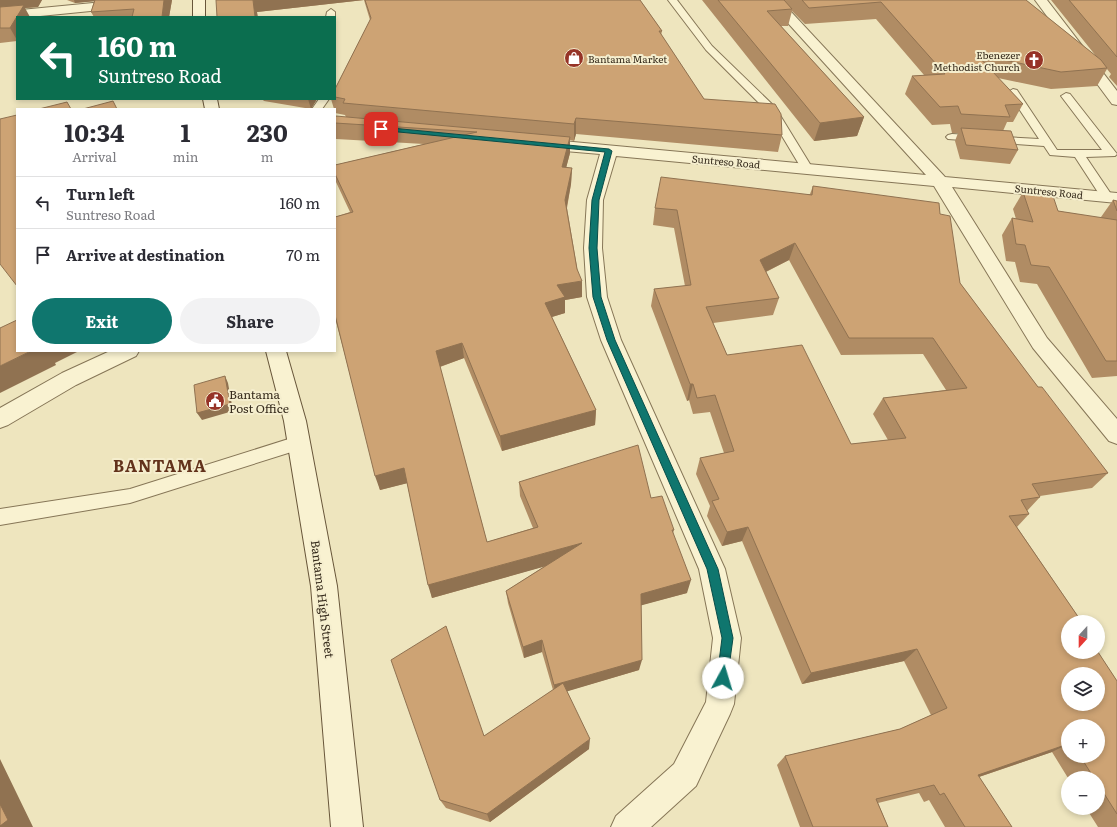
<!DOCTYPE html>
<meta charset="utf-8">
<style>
body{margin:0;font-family:Literata,serif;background:#f2f2f3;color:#2b2b33;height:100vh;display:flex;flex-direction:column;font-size:15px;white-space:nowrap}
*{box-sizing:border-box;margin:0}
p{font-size:13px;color:#7c7c81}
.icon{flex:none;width:22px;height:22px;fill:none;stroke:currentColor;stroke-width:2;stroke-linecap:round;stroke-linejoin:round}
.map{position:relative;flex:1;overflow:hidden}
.drawer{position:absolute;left:16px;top:108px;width:320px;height:244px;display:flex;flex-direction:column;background:#fff;border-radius:0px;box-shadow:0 2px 6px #0003}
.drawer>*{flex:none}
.guide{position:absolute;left:16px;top:16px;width:320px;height:84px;border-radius:0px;box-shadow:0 2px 6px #0003;background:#0b6e4f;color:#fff;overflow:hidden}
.needle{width:26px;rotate:201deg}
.fabs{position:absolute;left:1061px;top:615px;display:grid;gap:8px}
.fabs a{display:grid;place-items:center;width:44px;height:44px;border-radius:50%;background:#fff;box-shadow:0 2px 6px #0003;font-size:20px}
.pin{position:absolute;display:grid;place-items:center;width:34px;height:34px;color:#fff;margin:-17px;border-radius:8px;box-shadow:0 2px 6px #0006}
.me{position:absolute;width:44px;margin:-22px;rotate:6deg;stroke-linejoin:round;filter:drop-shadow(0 0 3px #0008)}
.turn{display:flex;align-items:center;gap:14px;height:84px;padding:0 16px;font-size:18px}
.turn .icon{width:52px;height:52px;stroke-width:2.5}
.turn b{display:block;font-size:28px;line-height:34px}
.eta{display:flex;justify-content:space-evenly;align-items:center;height:68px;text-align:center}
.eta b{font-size:24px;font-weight:700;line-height:28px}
.button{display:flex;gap:8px;margin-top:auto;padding:8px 16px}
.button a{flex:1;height:46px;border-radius:24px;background:#0f766e;color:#fff;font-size:16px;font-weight:700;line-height:46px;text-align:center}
.button a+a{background:#f2f2f3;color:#2b2b33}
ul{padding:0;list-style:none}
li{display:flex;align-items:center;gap:12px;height:52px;padding:0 16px;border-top:1px solid #e1e1e2}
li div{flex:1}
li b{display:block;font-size:15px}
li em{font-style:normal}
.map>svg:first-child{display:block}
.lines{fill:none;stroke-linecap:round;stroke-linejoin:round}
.service-casing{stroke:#867657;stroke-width:2}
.minor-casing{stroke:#867657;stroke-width:2}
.secondary-casing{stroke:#68563a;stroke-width:2}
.service{fill:#f9f2d1;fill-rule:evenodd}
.minor{fill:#f9f2d1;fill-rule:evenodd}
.secondary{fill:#f9f2d1;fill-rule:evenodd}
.wall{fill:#b08c64;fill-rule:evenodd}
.shaded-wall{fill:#907251}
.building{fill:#cda374;stroke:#907251;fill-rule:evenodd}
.route{fill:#0f766e;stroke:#0a4d48}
.labels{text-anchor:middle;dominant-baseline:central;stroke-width:4;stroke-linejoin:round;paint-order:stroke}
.far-poi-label{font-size:10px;fill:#362b1c;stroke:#f5eece;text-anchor:end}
.far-street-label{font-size:10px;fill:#362b1c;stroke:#f5eece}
.poi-label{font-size:12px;fill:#362b1c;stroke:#f5eece;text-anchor:start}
.street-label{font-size:12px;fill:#362b1c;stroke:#f5eece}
.district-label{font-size:16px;font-weight:bold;letter-spacing:1px;fill:#62321b;stroke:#f5eece}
</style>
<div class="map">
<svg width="1117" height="827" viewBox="0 0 1117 827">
<rect width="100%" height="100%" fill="#eee5be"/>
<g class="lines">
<g class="service-casing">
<path id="service" d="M668,0H677L712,46L775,107L813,169L811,171H803L767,111L706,50Z
M331,9L335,12V18L326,17L327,12Z
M1013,89L1017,90L1057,150H1102L1061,96L1066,93L1070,94L1117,154L1115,156L1086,157L1113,197L1111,200H1103L1075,157L1050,155L1044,146L948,139L946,137L948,135L952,134L1039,139L1008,92Z
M319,99H329L322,109H312Z
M298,436L304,438L306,443L304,448L130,503L0,525V509L130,489Z"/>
</g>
<g class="minor-casing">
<path id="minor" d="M124,0H167L165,3L161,4L0,20V12Z
M767,0H780L945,177L1117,193V203L952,187L1047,338L1117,419V444L1109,441L1033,348L934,186L616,156L603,200L602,248L607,297L621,340L725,569L741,638L734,704L730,714L696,786L651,827H611L616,816L674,764L706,702L713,638L699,569L601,340L587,297L584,248L587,200L600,154L541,149L536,147L533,144L536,141L541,139L926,175Z
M1035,0H1047L1117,91V105L1112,104Z
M110,351H139L136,356L76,385L8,425L0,428V408L62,373Z"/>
</g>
<g class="secondary-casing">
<path id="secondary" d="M193,0H205V17H193Z
M203,99H217L219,109H205Z
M266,351H286L306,421L337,586L363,827H331L311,586L284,421Z"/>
</g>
<use href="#service" class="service"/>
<use href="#minor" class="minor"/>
<use href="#secondary" class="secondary"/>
</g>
<path class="wall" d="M0,0H42L38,7L25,8L17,17V41L0,43Z
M67,0H172L169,17H94L91,12L94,1L75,3Z
M216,0H640L662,31L661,35L704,99L782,135L778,152L576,134L574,141L570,140V153L566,168H572L571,184L567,208L582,297L565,300V313L552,317L596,410L595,425L502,451L464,358L440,367L487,542L533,528L520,496L519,482L651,498L674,530L673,533L687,593L641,605L639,670L567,691L589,749L490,822L446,808L440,800L484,736L553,690L542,652L524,658L508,603L506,591L545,566L432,598L407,483L380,490L337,325L335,318V217L350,212L336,182L335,179V165L424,144L336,139L335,133V118L346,117L345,115L335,113V109H334L331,99H335V89L370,20L364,0L257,12Z
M702,0H1026L1096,56L1051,0H1117V86L1109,77L1111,74L1107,69L1097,86L1051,89L998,78L1023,104L1013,122H1007L1003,131L1018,150L1010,164L960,159L955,141L958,133H952L950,124L932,125L905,94L912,76L924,75L876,19L805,24L792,11L788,26H781L864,117L857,136L814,141Z
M262,99H317L311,109L264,101Z
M813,186L940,214L960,283L1038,387L1108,473L1092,488L1040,496V497L1027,511L1029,514L1017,527L1079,618L1076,620L1117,681V827H1098L1086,808H1098V778H1068L1052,752L979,777L1012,827H945L929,800L924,802L919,793L878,803L888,827H800L777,765L785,756L900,729L931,715L904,661L802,684L742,541L722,546L707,516L710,506L696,474L700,458L724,453L710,412L693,414L689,400L687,401L651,306L654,289L685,286L674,228L653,225L655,208L810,194ZM789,260L841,355L923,354L946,390L883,398L873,414L888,440L851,444L727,355L713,323L773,315L779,298L766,272ZM1068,726L1098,756H1068Z
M1023,192L1058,211L1101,218V217L1113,200L1117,201V376L1092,378L1037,284L1020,282L1015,262L1006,261L1002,235L1012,218L1016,219L1013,209Z"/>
<path class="shaded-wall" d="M0,0H42L38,7L25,8L30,17H17V40L0,11Z
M74,0H108L75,3Z
M164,0H172L169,17H162Z
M253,0H364L257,12L258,17H255Z
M308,99H317L311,109Z
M864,117L857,136L814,141L820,123Z
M576,118V134L574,141V124Z
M570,137V153L562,183V167Z
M572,168L571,184L565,216V200Z
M795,243L789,260L755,277L760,260Z
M582,281V297L565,300V313L545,319V303L557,285Z
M462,343L464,358L439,367L436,351Z
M31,351H79L55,363L56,365L0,393V366Z
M225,376L228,383L233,411L202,420L197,413Z
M690,384H693L689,400L687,401Z
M596,410L595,425L502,451L500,436Z
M404,468L408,483L380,490L375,476Z
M748,527L742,541L722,546L727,532Z
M582,543V556L432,598L428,585Z
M691,580L687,593L639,606L641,594Z
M542,640V652L524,658L523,647Z
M917,649L904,661L802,684L811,673Z
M642,660L639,670L555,695L554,685Z
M590,739L589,749L490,822L487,814Z
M1068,744L1052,752L961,783L978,775Z
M0,759L33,827H0Z"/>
<path class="building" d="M95,0H164L162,17H132L134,9L91,12Z
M216,0H253L255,17H217Z
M365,0H640L662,31H659L704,99L775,104L781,114L782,135L576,118L574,124L343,103L345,99L335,97V89L371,18Z
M718,0H784L792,9L767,11L864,117L820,123Z
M802,0H1026L1101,60L1107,68L1061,72L976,54L1023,104L1005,105L1010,117L961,114L958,106L940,107L912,76L945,74L881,2L809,8Z
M1069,0H1117V57Z
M24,5L10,28H0V7Z
M113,101L117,109H83Z
M67,102L71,109H39Z
M17,115V286L0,264V119Z
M336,116L570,137L562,167L572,168L565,200L577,269L582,281L557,285L565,297L545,303L596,410L500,436L462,343L436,351L487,542L538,527L519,482L638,445L651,498L662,496L674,530H672L691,580L641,594L642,660L554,685L542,640L523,647L506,591L582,543L428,585L404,468L375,476L335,315V217L353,212L335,174V165L477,132L335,123V118Z
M961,128L1011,131L1018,150L966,145Z
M661,177L812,195L813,186L939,203L940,214L950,216L960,283L1038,387H1042L1108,473L1032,484L1040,497L1021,500L1029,514L1009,516L1079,618L1076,619L1078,622H1068V652H1098L1117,681V814L1098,784V778H1094L1080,756H1098V726H1068V744L978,775L1012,827H965L944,793L940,795L934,785L876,799L888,827H813L785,756L900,729L947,708L917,649L811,673L748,527L727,532L712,501L719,499L700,458L734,451L715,395L697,398L693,384H690L654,289L691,285L677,210L655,208ZM795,243L849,338H933L967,388L883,398L906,438L851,444L802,345L727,355L706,307L779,298L760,260ZM1068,674H1098V704H1068Z
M1023,192L1053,196L1058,211L1117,220V361H1106L1049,267L1031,265L1025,245L1016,244L1012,218L1033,222Z
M1113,200L1117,201V211Z
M17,320V351H31L0,366V328Z
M225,376L230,404L197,413L194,385Z
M446,626L484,736L563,683L590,739L487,814L440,800L391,660Z
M0,804L8,820L0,826Z"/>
<path class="route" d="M381,127L609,149L612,151L599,200L597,248L601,297L615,340L718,569L733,638L727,682L723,684L719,682L717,678L722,638L707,569L607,340L593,297L589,248L592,200L605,152L378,130V128Z"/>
<defs>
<g id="shop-disc" transform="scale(1)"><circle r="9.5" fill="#963327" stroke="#f5eece"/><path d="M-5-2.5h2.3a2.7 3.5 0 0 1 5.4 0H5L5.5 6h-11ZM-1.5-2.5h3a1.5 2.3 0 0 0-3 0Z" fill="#fff"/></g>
<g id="church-disc" transform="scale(1)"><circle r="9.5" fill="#963327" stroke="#f5eece"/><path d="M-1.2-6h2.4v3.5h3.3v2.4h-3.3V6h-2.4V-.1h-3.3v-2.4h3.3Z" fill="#fff"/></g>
<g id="civic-disc" transform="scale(1)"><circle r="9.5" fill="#963327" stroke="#f5eece"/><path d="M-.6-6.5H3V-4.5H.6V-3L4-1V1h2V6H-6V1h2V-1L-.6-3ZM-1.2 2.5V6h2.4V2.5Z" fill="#fff"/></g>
</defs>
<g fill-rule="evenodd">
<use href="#shop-disc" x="574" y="58"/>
<use href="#church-disc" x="1034" y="60"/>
<use href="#civic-disc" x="215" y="401"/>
</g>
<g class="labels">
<g class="far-poi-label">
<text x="1020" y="54">Ebenezer<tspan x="1020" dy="12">Methodist Church</tspan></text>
<text x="588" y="58" text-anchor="start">Bantama Market</text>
</g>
<g class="far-street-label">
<text transform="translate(726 161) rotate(5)">Suntreso Road</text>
<text transform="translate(1049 191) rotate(6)">Suntreso Road</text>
</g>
<g class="poi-label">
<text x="229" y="394">Bantama<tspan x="229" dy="14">Post Office</tspan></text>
</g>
<g class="street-label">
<text transform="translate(323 599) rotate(83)">Bantama High Street</text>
</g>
<g class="district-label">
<text x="160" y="465">BANTAMA</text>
</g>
</g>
</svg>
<div class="fabs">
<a><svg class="needle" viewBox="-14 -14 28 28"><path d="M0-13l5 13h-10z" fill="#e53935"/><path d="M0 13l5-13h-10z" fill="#7c7c81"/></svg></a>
<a><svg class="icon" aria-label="layers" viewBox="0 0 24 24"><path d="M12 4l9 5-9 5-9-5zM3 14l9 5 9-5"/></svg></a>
<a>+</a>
<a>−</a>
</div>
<div class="pin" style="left:381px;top:129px;background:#d93025"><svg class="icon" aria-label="arrive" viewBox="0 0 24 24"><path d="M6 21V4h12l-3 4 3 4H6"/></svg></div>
<svg class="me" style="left:723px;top:678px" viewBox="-20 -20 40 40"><circle r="19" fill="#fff"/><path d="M0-13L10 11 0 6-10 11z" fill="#0f766e"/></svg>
<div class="guide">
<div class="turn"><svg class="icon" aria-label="left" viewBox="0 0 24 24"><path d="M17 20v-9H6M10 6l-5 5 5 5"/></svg><div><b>160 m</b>Suntreso Road</div></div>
</div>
<section class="drawer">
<div class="eta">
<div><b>10:34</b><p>Arrival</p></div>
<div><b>1</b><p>min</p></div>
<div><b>230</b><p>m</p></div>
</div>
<ul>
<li><svg class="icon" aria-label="left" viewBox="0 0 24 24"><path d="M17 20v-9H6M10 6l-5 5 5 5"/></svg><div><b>Turn left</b><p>Suntreso Road</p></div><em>160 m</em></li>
<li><svg class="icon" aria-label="arrive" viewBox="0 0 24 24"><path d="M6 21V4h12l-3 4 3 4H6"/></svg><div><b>Arrive at destination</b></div><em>70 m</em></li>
</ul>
<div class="button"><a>Exit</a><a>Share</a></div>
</section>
</div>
